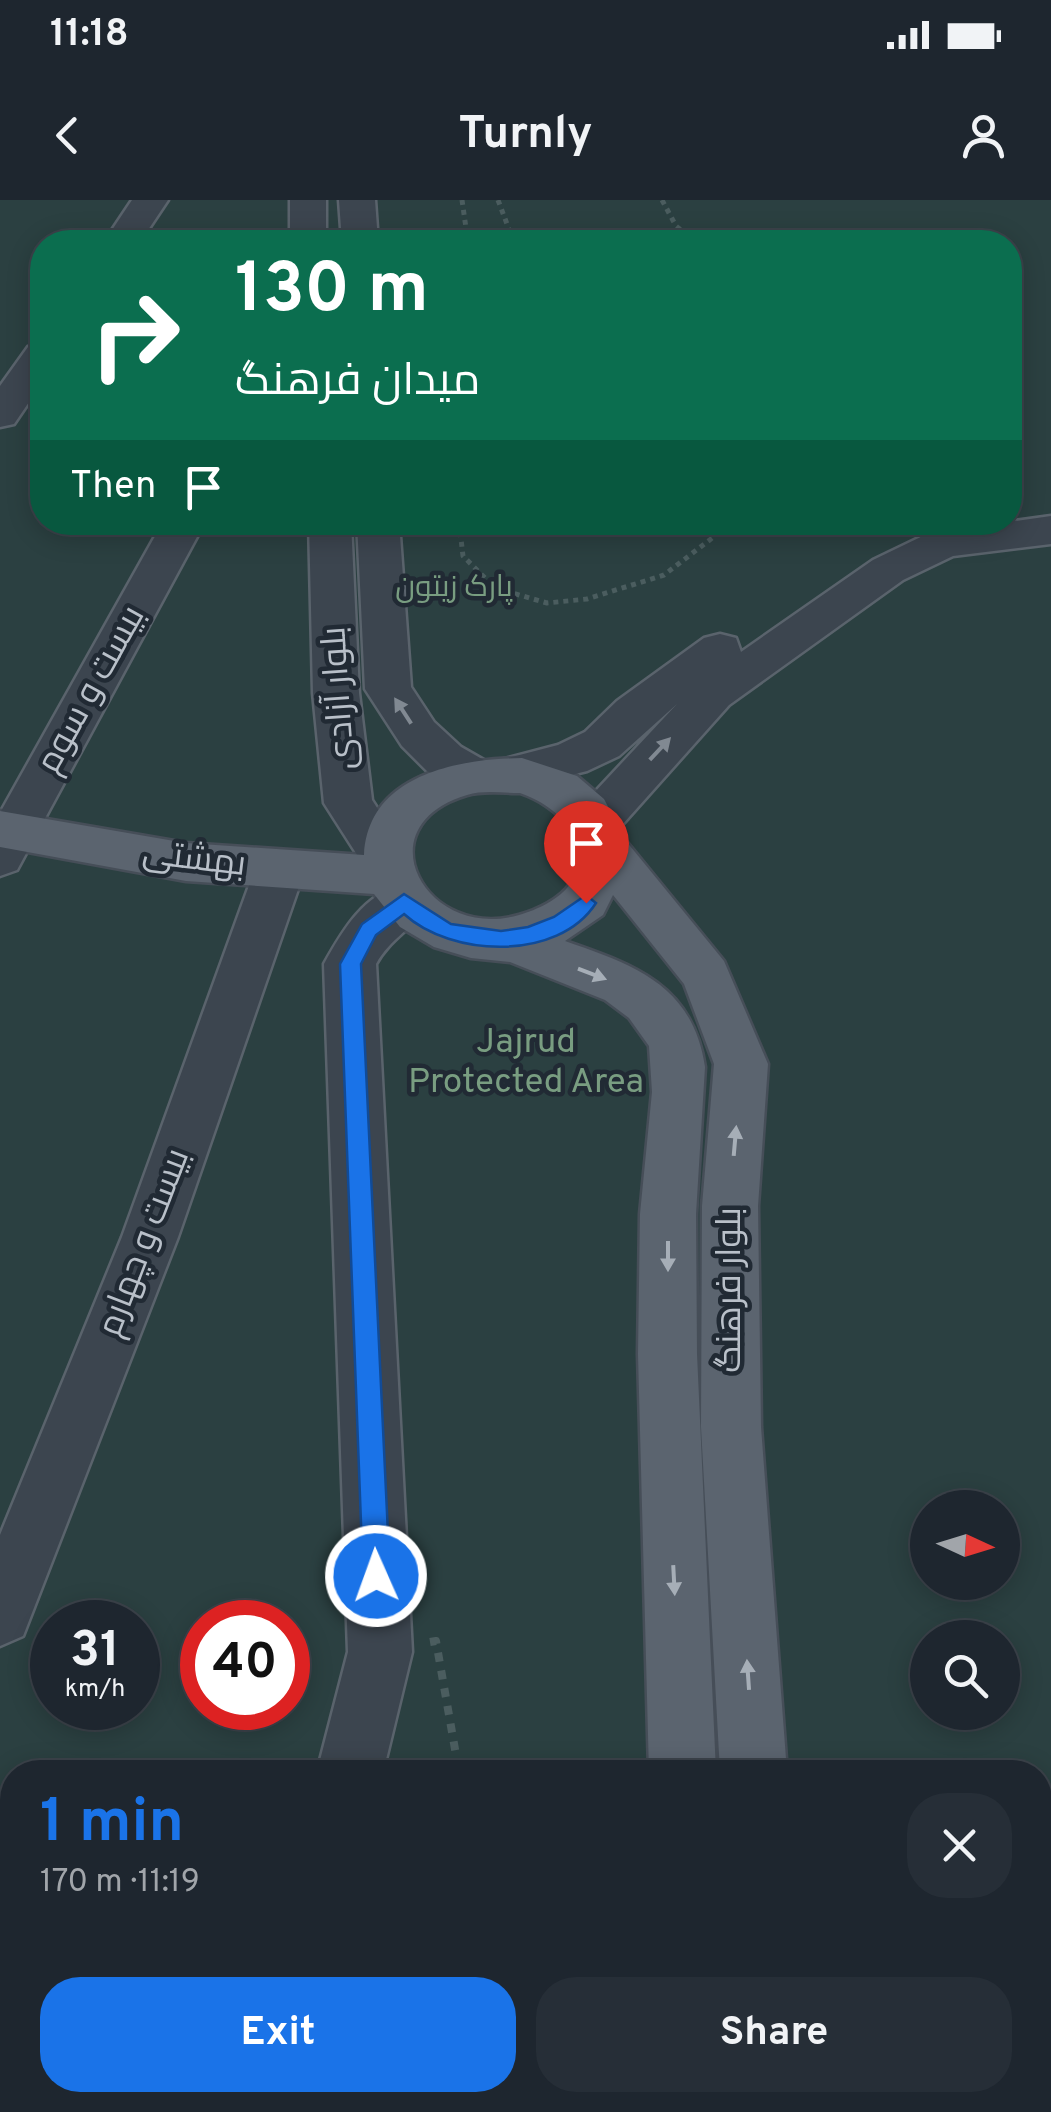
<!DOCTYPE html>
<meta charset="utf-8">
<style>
body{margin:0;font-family:Overpass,Cairo,sans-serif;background:#262e37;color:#f1f3f6;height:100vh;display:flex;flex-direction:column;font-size:38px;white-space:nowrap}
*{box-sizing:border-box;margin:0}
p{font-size:32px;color:#a1a5aa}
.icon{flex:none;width:55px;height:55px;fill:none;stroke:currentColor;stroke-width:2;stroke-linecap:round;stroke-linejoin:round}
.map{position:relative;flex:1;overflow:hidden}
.panel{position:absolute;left:0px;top:1560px;width:1052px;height:352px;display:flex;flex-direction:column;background:#1e262f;border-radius:40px 40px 0 0;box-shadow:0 5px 25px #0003,0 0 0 2px #3c434b}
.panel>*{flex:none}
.guide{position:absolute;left:30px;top:30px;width:992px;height:305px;border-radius:40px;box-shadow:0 5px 25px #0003,0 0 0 2px #3c434b;background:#0b6e4f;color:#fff;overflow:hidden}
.needle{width:65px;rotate:94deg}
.buttons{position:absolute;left:910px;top:1290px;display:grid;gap:20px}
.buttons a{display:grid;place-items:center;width:110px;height:110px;border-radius:50%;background:#1e262f;box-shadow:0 5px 25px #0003,0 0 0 2px #3c434b;font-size:50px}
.speed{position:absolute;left:30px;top:1400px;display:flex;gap:20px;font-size:50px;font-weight:700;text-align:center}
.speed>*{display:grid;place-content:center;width:130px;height:130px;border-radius:50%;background:#1e262f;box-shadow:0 5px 25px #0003,0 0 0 2px #3c434b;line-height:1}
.speed small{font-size:25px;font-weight:400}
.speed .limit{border:15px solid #d22;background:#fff;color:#111}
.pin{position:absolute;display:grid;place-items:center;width:85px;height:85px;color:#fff;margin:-102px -42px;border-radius:50% 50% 50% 0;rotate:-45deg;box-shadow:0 0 10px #0007}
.pin .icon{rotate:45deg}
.me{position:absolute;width:110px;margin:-55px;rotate:358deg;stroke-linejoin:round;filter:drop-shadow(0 0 8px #0008)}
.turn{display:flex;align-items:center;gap:35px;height:210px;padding:0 40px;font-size:45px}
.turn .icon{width:130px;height:130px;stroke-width:2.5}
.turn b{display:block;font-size:70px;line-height:85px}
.then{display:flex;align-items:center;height:95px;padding:0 40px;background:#0003;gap:20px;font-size:38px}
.round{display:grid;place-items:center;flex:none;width:105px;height:105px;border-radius:40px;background:#262e37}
.summary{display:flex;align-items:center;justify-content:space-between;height:170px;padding:0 40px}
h1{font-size:60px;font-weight:700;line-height:75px;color:#1a73e8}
.button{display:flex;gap:20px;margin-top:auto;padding:20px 40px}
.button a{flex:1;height:115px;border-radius:40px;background:#1a73e8;color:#fff;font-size:40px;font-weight:700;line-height:115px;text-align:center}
.button a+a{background:#262e37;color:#f1f3f6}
.status{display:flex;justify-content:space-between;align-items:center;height:70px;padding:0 50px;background:#1e262f;direction:ltr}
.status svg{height:28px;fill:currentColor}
header{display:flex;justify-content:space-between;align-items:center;height:130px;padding:0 40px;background:#1e262f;font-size:45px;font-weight:700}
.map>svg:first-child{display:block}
.green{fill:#2b4041;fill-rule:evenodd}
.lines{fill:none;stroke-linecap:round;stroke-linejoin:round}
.minor-casing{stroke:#5a636c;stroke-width:5}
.major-casing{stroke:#464e58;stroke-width:5}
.path-far1{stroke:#4b5d5f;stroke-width:5;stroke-dasharray:5 5;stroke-linecap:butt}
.path{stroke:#4b5d5f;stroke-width:8;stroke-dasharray:9 9;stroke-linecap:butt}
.minor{fill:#3c454f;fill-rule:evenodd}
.major{fill:#5b646f;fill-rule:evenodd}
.oneway{fill:#818992}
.oneway2{fill:#a6aeb7}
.route{fill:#1a73e8;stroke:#114b97;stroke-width:2.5}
.labels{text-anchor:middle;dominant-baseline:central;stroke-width:9;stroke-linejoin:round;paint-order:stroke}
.far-park-label{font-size:30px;fill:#799d81;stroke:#212a34}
.street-label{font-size:35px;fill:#b9c0c9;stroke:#212a34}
.park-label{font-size:35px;fill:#799d81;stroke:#212a34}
</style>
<div class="status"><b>11:18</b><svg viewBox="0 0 49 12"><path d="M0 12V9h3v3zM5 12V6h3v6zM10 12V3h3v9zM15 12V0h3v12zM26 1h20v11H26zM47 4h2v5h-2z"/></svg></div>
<header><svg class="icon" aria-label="back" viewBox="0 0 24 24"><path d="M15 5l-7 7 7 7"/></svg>Turnly<svg class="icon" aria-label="person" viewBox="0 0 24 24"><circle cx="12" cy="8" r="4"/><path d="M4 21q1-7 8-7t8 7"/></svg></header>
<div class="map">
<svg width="1051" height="1912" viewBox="0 0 1051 1912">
<rect width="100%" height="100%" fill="#28333f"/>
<path class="green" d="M0,0H1051V1912H0ZM42,42H1010V322H42ZM928,1308H1002V1382H928ZM52,1422H138V1508H52ZM202,1422H288V1508H202ZM928,1438H1002V1512H928ZM12,1572H1040V1900H12Z"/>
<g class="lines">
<g class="minor-casing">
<path id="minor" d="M132,0H168L140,42H104Z
M290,0H326V42H290Z
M339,0H375L378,42H342Z
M42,143V183L14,224L0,227V186L28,147Z
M1051,316V344L953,356L903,380L729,505L613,635L596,640L579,635L572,622L579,609L677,504L619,556L587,571L506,591L491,587L473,593L427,571L402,546L365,489L357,322H399L411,487L434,522L461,547L489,563L558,545L585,532L617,501L704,438L720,434L736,438L741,452L873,360L929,333Z
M163,322H205L17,670L0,676V613Z
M309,322H351L359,493L372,600L412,662L404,675L387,681L370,675L324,603L313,493Z
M280,650L297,656L305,669L178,1037L23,1436L0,1446V1335L122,1037L255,669L263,656Z
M404,683L422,688L429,702C415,728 390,738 376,764L412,1452L383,1572H317L348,1452L324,764C344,728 363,696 404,683Z
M231,1900H305L302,1912H228Z"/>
</g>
<g class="major-casing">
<path id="major" d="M522,558L577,576L604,599L626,641L724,761L768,864L758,1006L761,1227L787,1572H720L701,1227L702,1006L714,864L684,784L613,695L603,715L565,741C634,765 693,785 705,867L696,1014L697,1154L716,1572H649L638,1154L640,1014L652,892L649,846L629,818L605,800L510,762L471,758L434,747L400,727L374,694L186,681L0,647V611L186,643L364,655C368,574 459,559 522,558ZM520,593C556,605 598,642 570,684C560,699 537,710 519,715C426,742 362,626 467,595C483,590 503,593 520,593Z
M660,1900H734L735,1912H661Z
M741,1900H815L816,1912H742Z"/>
</g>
<path class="path-far1" d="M462,0L468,42
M498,0L510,32L522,42
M662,0L676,26L695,42
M459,322L463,356L495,388L547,403L587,399L664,375L733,322"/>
<path class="path" d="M430,1442L436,1441L459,1572
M500,1900L501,1912
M550,1912L560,1900"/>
<use href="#minor" class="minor"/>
<use href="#major" class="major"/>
</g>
<defs><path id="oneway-solid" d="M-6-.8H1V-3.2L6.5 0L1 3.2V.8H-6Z" transform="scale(2.5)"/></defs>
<g class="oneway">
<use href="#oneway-solid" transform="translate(403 511) rotate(-123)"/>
<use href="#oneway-solid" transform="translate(660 549) rotate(-47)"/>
</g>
<g class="oneway2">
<use href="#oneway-solid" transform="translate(592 774) rotate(21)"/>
<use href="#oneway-solid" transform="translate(735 941) rotate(-85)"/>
<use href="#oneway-solid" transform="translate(668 1056) rotate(90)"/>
<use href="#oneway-solid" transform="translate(674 1380) rotate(87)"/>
<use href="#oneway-solid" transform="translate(748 1475) rotate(-94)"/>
</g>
<path class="route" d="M404,694L451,724L501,731L528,727L554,717L586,695L596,703C558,762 451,757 404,714L376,735L361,764L390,1376L386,1385L376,1389L367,1385L363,1376L340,764L362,724Z"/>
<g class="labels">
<g class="far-park-label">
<text x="454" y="388">پارک زیتون</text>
</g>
<g class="street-label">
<text transform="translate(92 490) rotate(-61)">بیست و سوم</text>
<text transform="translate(340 498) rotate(-94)">بلوار آزادی</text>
<text transform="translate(194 660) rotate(7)">بهشتی</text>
<text transform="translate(145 1043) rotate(-69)">بیست و چهارم</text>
<text transform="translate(731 1090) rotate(-90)">بلوار فرهنگ</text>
</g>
<g class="park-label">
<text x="526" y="843">Jajrud<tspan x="526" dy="40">Protected Area</tspan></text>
</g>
</g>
</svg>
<div class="buttons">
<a><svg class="needle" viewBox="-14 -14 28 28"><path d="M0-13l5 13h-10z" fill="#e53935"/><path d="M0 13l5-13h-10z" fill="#a1a5aa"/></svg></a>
<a><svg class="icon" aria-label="search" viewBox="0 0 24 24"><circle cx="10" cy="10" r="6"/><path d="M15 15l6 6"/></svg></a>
</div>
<div class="speed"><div>31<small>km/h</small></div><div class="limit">40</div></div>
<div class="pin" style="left:586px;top:703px;background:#d93025"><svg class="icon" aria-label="arrive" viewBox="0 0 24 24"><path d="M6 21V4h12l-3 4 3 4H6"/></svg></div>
<svg class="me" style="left:376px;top:1376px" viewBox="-20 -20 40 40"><circle r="17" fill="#1a73e8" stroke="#fff" stroke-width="3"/><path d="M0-11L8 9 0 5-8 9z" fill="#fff"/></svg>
<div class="guide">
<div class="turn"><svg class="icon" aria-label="right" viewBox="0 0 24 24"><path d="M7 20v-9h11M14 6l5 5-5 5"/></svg><div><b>130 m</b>میدان فرهنگ</div></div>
<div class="then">Then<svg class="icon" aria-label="arrive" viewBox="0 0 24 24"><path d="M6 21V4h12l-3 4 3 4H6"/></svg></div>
</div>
<section class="panel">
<div class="summary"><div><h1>1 min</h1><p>170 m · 11:19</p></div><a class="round"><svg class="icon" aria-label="close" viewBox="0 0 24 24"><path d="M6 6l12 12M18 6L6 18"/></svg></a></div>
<div class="button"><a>Exit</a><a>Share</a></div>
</section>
</div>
